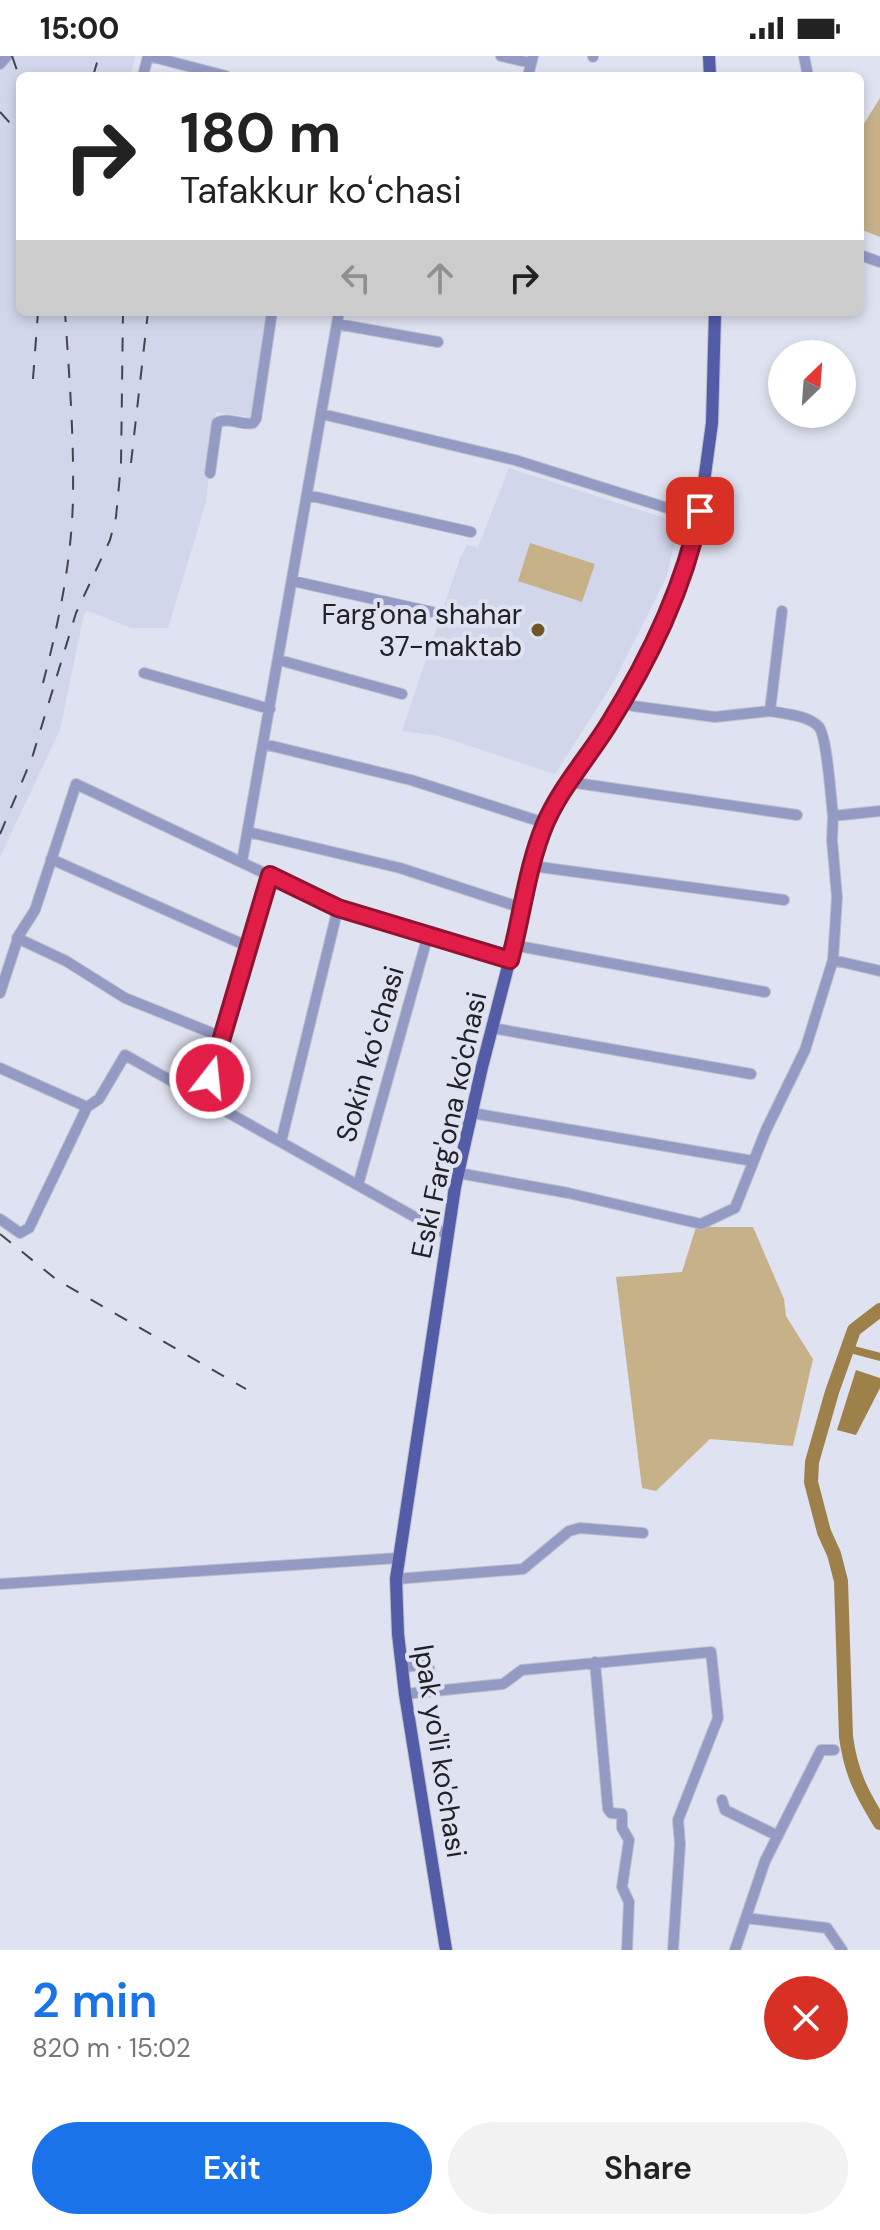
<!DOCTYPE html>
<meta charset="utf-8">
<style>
body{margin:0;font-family:"DM Sans",sans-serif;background:#f2f2f2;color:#222;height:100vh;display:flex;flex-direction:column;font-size:30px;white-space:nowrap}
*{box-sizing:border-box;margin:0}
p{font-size:26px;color:#767676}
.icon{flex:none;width:44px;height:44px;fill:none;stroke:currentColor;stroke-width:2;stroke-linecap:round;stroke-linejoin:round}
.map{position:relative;height:1894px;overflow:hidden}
.side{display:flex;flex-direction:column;background:#fff;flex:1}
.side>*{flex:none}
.top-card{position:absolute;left:16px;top:16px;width:848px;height:244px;border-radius:12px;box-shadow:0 4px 12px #0003;background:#fff;color:#222;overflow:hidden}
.needle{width:52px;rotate:25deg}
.tools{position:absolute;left:768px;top:284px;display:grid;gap:16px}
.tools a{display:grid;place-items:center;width:88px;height:88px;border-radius:50%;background:#fff;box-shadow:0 4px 12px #0003;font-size:40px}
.pin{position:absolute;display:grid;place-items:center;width:68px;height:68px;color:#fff;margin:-34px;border-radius:16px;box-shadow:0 4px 12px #0006}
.me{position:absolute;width:88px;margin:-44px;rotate:16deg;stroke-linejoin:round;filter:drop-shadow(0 0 6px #0008)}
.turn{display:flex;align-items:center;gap:28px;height:168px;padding:0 32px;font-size:36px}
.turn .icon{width:104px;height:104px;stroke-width:2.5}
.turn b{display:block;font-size:56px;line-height:68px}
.lanes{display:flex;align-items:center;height:76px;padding:0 32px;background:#0003;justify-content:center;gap:40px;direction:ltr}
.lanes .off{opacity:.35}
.round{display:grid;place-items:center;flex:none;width:84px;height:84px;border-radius:42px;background:#f2f2f2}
.head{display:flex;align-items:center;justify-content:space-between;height:136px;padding:0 32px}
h1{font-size:48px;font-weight:600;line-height:60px;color:#1a73e8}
.primary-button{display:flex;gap:16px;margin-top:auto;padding:16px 32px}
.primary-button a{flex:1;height:92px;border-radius:48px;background:#1a73e8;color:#fff;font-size:32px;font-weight:600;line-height:92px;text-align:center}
.primary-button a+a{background:#f2f2f2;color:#222}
.status{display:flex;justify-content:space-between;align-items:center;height:56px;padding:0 40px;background:#fff;direction:ltr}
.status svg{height:22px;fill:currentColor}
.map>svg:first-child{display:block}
.built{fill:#d1d6eb}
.green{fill:#c7b189}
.water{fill:#9d804a}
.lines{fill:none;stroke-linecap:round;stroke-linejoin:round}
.canal{stroke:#9d804a;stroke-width:8}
.river{stroke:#9d804a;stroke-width:14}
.minor-casing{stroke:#bdbfcc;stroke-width:12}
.major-casing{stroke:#bdbfcc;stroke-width:14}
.minor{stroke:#939bc5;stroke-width:10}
.major{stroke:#535ca7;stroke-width:12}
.rail{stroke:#43454b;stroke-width:2;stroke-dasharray:14 14;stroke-linecap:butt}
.route-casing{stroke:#92132f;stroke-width:20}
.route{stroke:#e11d48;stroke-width:14}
.poi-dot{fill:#6f5727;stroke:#dfe2f0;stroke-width:3}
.labels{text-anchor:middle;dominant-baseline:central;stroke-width:8;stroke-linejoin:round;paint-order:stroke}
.poi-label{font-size:28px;fill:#212227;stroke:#dfe2f0;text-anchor:end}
.street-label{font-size:28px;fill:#212227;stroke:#dfe2f0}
</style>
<div class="status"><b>15:00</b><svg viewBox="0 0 49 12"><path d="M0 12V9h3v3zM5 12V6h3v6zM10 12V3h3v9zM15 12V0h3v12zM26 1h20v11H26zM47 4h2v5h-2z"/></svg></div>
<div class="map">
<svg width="880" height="1894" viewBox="0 0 880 1894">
<rect width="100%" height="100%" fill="#dfe2f0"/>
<path class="built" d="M0,0H135L131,20H20V256H267L250,361L216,356L206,446L168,572H131L88,555L84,558L60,674L0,801Z
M509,412L680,467L666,522L613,627L555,718L439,680L402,675L460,502L467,489L478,491Z"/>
<path class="green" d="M880,42V181L860,173V74Z
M530,487L595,508L582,546L518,525Z
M696,1171H753L784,1243L786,1260L813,1303L793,1390L710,1383L656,1435L642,1432L616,1221L682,1216Z"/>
<path class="water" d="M856,1314L880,1322V1332L856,1379L837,1374Z"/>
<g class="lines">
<path class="canal" d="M850,1293L880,1301"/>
<path class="river" d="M880,1254L854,1274L832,1336L812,1406L811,1426L824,1476L834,1498L841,1525L846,1681C851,1717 861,1736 880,1767"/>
<g class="minor-casing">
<path id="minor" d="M149,0L226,20
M501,0L531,7
M593,0V1
M804,0L808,20
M0,8L7,0
M143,20L148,0
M528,20L533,0
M860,199L880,206
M337,268L438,286
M322,358L515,404L699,462
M210,417L217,367C228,360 241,370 253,367L256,363L272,256
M307,439L471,476
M293,525L432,556
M279,604L402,638
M144,617L270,653
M623,645L633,650L715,661L770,655L782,555
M770,655C784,658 809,659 819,671C827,681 831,743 833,760L880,755
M264,688L411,724L545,767
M569,726L797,759
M248,776L400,812L522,852
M51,803L249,891
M242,806L339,256
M532,810L784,844
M17,882L66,905L125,942L222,981
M513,889L765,936
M833,904L880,915
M0,937L19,879L35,854L76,728L338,852L510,904
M492,972L751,1018
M0,1012L87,1051L99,1043L125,999L447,1179
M204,1043L270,819
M472,1057L753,1105
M281,1086L338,852
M458,1117L568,1137L701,1168L735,1152L766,1074L805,994L833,904L837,841L832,784L833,760
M358,1129L428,879
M0,1163L20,1177L29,1172L87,1051
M396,1523L523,1513L569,1475L580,1472L643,1477
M0,1528L398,1502
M595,1606L608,1753L611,1757L622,1758V1772L629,1784L622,1831L629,1846L627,1894
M402,1611L426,1609L429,1612L432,1635
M405,1638L503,1628L522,1614L711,1596L718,1662L678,1764L680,1788L673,1894
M722,1744L725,1754L778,1780
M746,1862L827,1872L842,1894
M735,1894L765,1805L821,1694H834"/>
</g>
<g class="major-casing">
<path id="major" d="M709,0L710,20
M446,1894L405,1638L398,1578L396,1523L455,1131L482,1011L545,767L569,726L623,645L670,556L687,510L700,455L712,367L715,256"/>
</g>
<use href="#minor" class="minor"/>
<use href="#major" class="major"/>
<path class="rail" d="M12,0L20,23
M93,20L99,0
M0,56L20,78
M33,323L38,256
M131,407L148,256
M43,627C59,566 72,503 73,440C74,378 69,317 65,256
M0,778L32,702L76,557L110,484L116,461L121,408L123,256
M0,1178L57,1224L246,1333"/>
</g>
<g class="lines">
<g class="route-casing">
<path id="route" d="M210,1022L270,819L338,852L510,904C522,860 527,811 545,768C560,733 586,704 607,671C649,604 684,533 700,455"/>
</g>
<use href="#route" class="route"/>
</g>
<circle class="poi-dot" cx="538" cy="574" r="8"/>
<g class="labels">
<g class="poi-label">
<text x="522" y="558">Farg'ona shahar<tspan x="522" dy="32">37-maktab</tspan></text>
</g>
<g class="street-label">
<text transform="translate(370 998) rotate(-74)">Sokin koʻchasi</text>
<text transform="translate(449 1069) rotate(-78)">Eski Farg'ona ko'chasi</text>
<text transform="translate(440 1695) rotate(81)">Ipak yo'li ko'chasi</text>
</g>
</g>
</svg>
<div class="tools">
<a><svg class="needle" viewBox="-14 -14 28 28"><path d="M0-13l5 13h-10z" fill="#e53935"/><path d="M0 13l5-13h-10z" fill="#767676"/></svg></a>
</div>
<div class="pin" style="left:700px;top:455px;background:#d93025"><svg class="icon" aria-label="arrive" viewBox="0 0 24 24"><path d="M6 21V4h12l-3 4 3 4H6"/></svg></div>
<svg class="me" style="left:210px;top:1022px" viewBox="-20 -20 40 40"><circle r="17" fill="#e11d48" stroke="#fff" stroke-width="3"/><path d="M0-11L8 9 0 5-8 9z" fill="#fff"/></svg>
<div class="top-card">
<div class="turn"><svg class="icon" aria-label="right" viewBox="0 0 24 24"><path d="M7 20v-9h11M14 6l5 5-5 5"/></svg><div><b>180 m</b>Tafakkur koʻchasi</div></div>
<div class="lanes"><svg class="icon off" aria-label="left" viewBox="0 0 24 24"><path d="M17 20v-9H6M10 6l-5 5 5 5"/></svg><svg class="icon off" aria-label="ahead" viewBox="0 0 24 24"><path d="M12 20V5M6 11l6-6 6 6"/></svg><svg class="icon" aria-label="right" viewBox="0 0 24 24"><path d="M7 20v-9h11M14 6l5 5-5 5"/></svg></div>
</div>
</div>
<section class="side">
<div class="head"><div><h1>2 min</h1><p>820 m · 15:02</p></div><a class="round" style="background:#d93025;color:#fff"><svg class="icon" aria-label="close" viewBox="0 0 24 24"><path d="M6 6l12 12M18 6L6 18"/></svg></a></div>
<div class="primary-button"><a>Exit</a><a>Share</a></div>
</section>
